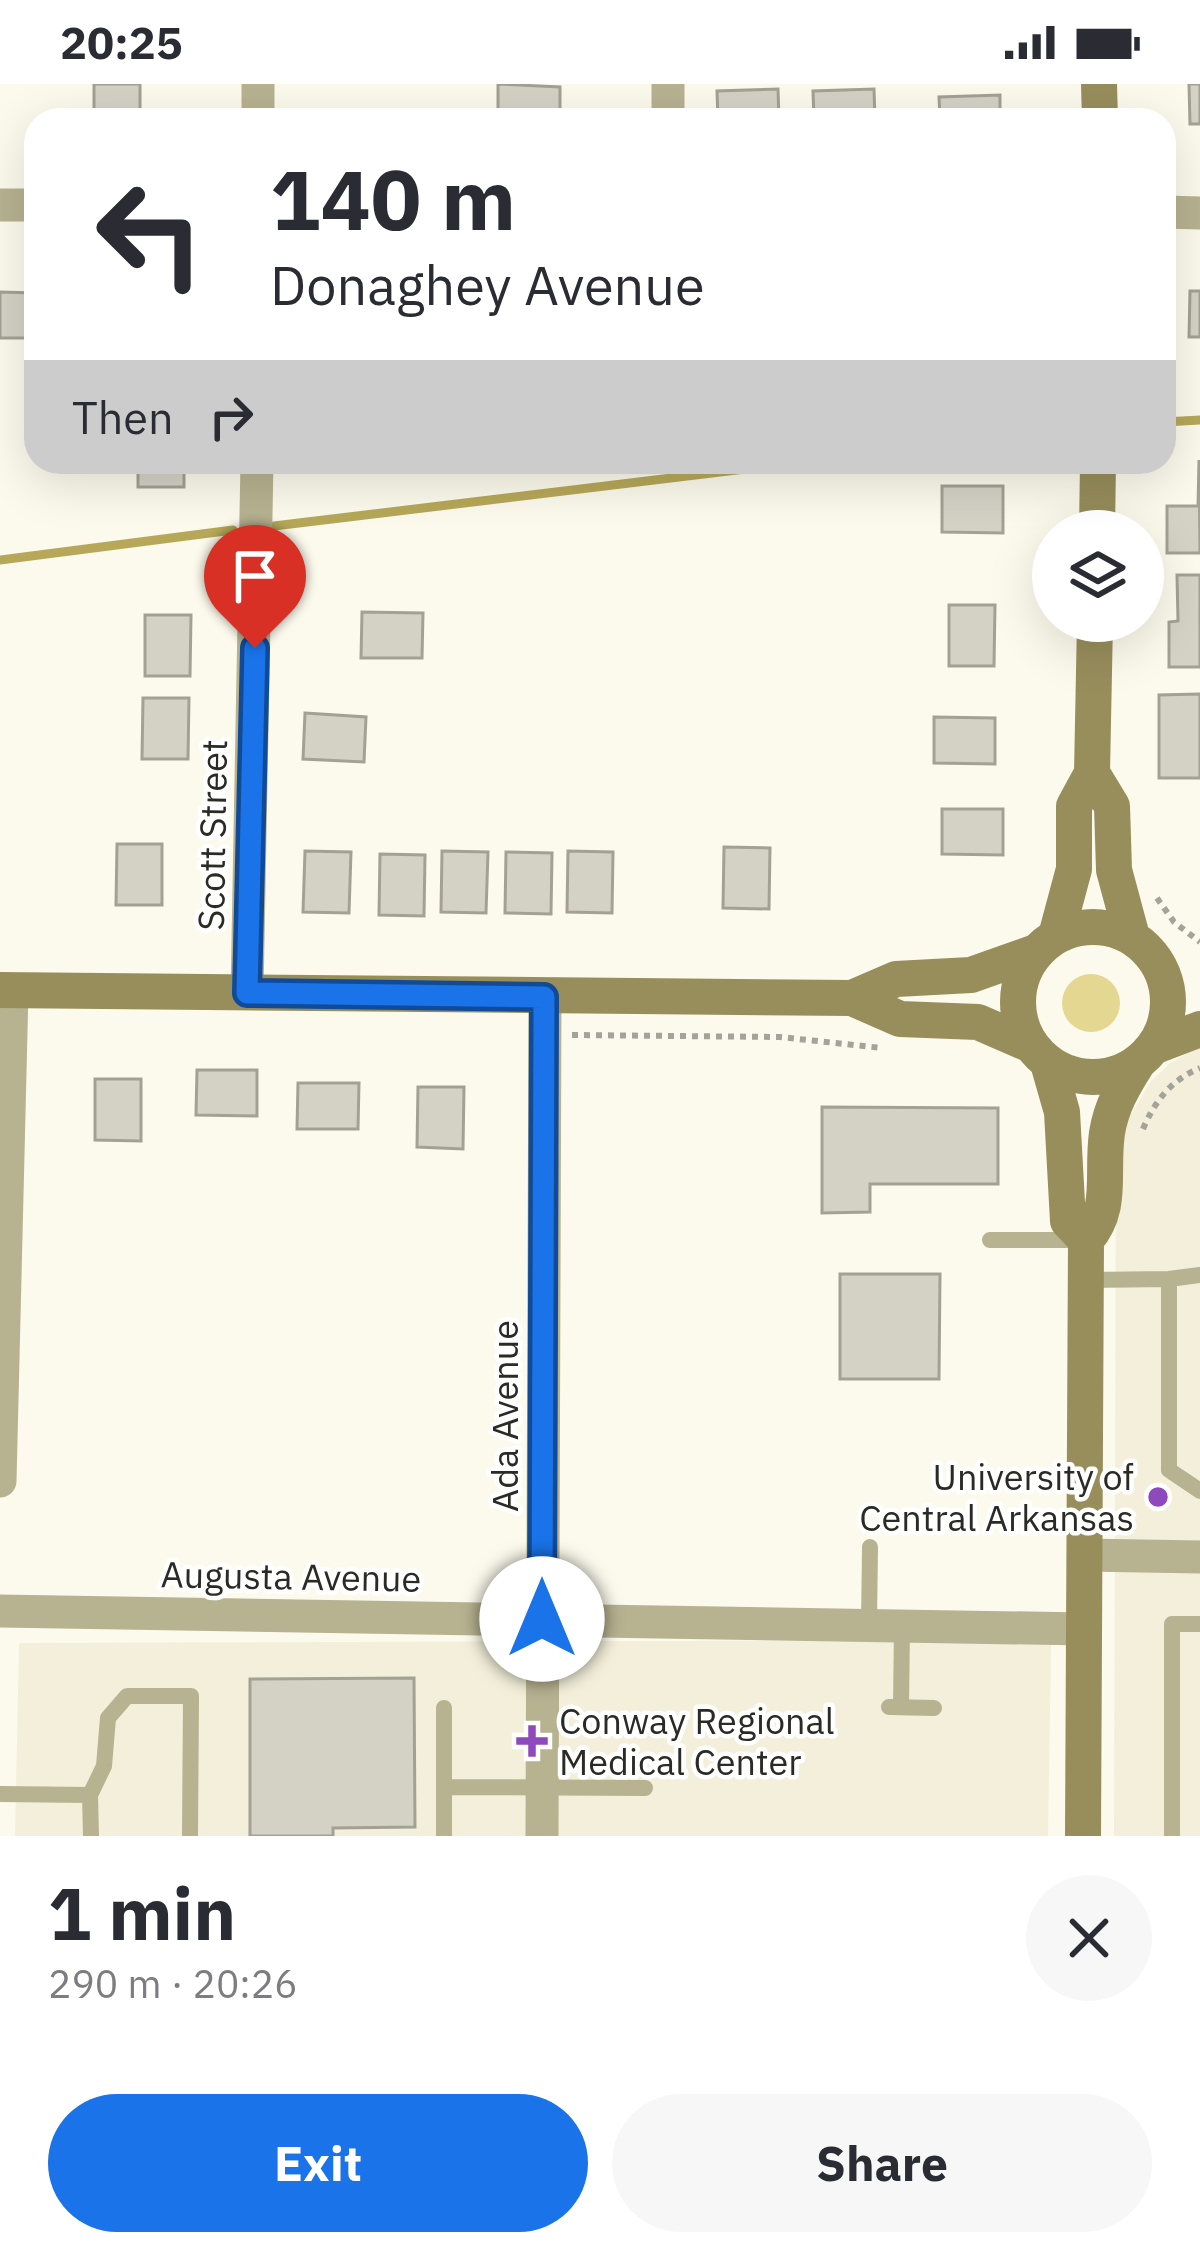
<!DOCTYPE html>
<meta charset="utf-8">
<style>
body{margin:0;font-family:"IBM Plex Sans",sans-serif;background:#f7f7f7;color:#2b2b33;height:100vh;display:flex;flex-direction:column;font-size:45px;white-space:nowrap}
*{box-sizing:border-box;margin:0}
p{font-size:39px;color:#7c7c81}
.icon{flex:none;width:66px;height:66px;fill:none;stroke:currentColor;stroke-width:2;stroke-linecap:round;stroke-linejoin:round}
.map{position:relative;height:1752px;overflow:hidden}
.panel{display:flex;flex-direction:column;background:#fff;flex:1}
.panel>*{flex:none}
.top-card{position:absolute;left:24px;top:24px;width:1152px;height:366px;border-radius:36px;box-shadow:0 12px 48px #0002;background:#fff;color:#2b2b33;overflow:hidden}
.buttons{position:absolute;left:1032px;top:426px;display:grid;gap:24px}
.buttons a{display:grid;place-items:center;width:132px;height:132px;border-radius:50%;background:#fff;box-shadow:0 12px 48px #0002;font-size:60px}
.pin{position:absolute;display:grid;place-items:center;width:102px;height:102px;color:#fff;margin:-123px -51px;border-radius:50% 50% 50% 0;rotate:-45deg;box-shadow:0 0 12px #0007}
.pin .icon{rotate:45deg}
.me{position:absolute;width:132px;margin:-66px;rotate:0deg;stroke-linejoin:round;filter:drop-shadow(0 0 9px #0008)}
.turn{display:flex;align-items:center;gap:42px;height:252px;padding:0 48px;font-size:54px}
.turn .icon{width:156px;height:156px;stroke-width:2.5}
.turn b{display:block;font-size:84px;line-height:102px}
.then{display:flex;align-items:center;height:114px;padding:0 48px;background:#0003;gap:24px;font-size:45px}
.round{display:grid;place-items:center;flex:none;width:126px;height:126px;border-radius:63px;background:#f7f7f7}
.overview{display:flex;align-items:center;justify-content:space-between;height:204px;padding:0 48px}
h1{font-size:72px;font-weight:700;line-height:90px}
.action{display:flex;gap:24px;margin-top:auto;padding:24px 48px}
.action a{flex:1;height:138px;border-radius:72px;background:#1a73e8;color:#fff;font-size:48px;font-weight:700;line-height:138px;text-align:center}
.action a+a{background:#f7f7f7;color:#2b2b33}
.status{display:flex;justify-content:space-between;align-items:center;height:84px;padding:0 60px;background:#fff;direction:ltr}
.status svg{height:33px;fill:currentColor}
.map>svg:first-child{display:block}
.built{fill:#f3efda}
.green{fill:#e4d792}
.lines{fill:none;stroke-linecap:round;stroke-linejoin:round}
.stream{stroke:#b6a858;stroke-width:9}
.building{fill:#d4d2c5;stroke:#a3a194;stroke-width:3}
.path{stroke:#a4a399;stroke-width:6;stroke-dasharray:6 6;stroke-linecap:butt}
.lane{stroke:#b7b290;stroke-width:16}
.street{stroke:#b7b290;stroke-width:33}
.secondary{stroke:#988e5c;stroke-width:36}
.route-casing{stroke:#114b97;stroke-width:30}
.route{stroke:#1a73e8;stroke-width:21}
.poi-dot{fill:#8e49bc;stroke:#fff;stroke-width:4.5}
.labels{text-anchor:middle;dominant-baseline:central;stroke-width:9;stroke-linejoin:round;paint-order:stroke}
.street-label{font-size:36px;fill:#2b2b25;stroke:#fff}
.poi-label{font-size:36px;fill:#2b2b25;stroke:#fff;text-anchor:end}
</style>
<div class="status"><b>20:25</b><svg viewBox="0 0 49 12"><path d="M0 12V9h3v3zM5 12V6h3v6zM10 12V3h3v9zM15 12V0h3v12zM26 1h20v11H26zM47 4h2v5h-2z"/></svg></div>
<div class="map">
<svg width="1200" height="1752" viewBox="0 0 1200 1752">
<rect width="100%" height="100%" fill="#fcfaec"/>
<path class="built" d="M1200,962V1752H1114L1116,1075L1125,1040L1151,997L1170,979Z
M1047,1556L1051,1560L1048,1752H15L19,1559Z"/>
<path class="green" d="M1062 919a29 29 0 1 1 58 0a29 29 0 1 1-58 0Z"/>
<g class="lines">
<path class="stream" d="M1164,338L1200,336
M274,442L804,378
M0,476L233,446"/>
</g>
<path class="building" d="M94,0H140V35L94,34Z
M498,0L560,3V36H498Z
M1189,0H1200V40H1190Z
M778,5L779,36H718L717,7Z
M874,5L875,36H814L813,7Z
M1000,11V36H940L939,13Z
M1190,207H1200V253H1189Z
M0,208L36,209V254H0Z
M1199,376L1200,469H1167V422H1198Z
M138,378H184V403H138Z
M942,402H1003V449L942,448Z
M1177,491H1200V583H1169V538L1178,537Z
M949,521H995L994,582H949Z
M362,528L423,529L422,574H361Z
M145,531H191L190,592H145Z
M1200,610V694H1159V611Z
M143,614H189L188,675H142Z
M305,629L366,633L364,678L303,675Z
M934,633L995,634V680L934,679Z
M942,725H1003V771L942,770Z
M117,760H162V821H116Z
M724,763L770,764L769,825L723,824Z
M305,767L351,768L349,829L303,828Z
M442,767L488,768L486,829L441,828Z
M568,767L613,768L612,829L567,828Z
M506,768L552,769L551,830L505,829Z
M380,770L425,771L424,832L379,831Z
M197,986H257V1032L196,1031Z
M95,995H141V1057L95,1056Z
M298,999H359L358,1045H297Z
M418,1003H464L463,1065L417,1063Z
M822,1023L998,1024V1100H870V1128L822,1129Z
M840,1190H940L939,1295H840Z
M414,1594L415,1743L333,1744V1752H250V1595Z"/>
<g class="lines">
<path class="path" d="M1157,814L1174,838L1200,858
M572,951L780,953L882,964
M1143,1045C1155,1017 1171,996 1200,984"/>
<path class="lane" d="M990,1156H1079
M1169,1195L1200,1191
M1086,1196L1169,1195V1386L1200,1407
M869,1540L870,1463
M889,1623L934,1624
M901,1623L902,1541
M444,1624V1752
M444,1703L645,1704
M0,1710L90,1711L104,1682L108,1634L127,1612H191L190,1752
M90,1711L91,1752
M1172,1752V1540H1200"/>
<path class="street" d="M668,0V36
M258,36V0
M0,121H36
M1164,128L1200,129
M247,909L257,378
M0,1397L12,907
M1085,1471L1200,1473
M0,1527L1085,1545
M542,1752L545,913"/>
<path class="secondary" d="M1099,0L1100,36
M1097,447L1098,378
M1092,689L1112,722L1114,786L1132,853
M1018 918a75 75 0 1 1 150 0a75 75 0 1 1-150 0Z
M1056,852L1074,785V722L1092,689L1095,537
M0,906L852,914L900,935L978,938L1031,961
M852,914L896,895L971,891L1036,868
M1153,963L1200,945
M1048,979L1062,1028L1068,1137L1086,1156
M1083,1752L1086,1156C1114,1124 1101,1090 1107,1049C1111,1023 1123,1002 1137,980"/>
</g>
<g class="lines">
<g class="route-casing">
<path id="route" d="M255,564L247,909L544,913L542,1535"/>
</g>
<use href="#route" class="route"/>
</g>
<g class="poi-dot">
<circle cx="1158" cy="1413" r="12"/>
<path d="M526 1639h12v12h12v12h-12v12h-12v-12h-12v-12h12z"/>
</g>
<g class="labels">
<g class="street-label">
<text transform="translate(212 751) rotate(-89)">Scott Street</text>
<text transform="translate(504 1332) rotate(-90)">Ada Avenue</text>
<text transform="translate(291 1492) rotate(1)">Augusta Avenue</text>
</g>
<g class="poi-label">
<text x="1134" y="1392">University of<tspan x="1134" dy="41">Central Arkansas</tspan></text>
<text x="559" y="1636" text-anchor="start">Conway Regional<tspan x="559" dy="41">Medical Center</tspan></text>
</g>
</g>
</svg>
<div class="buttons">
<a><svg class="icon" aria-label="layers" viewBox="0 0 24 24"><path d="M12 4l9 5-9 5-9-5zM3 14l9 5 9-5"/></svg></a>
</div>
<div class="pin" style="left:255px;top:564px;background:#d93025"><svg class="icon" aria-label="arrive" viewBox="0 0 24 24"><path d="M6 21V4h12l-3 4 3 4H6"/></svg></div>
<svg class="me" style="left:542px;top:1535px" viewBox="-20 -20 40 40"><circle r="19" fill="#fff"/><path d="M0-13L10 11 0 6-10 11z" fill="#1a73e8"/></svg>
<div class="top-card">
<div class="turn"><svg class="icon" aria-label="left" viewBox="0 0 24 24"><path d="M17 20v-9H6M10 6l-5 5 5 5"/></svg><div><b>140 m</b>Donaghey Avenue</div></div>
<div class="then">Then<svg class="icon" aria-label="right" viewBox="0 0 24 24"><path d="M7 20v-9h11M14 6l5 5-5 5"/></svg></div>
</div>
</div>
<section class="panel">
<div class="overview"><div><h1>1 min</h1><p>290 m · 20:26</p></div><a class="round"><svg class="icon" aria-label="close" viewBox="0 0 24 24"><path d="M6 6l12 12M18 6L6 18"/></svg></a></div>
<div class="action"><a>Exit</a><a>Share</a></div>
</section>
